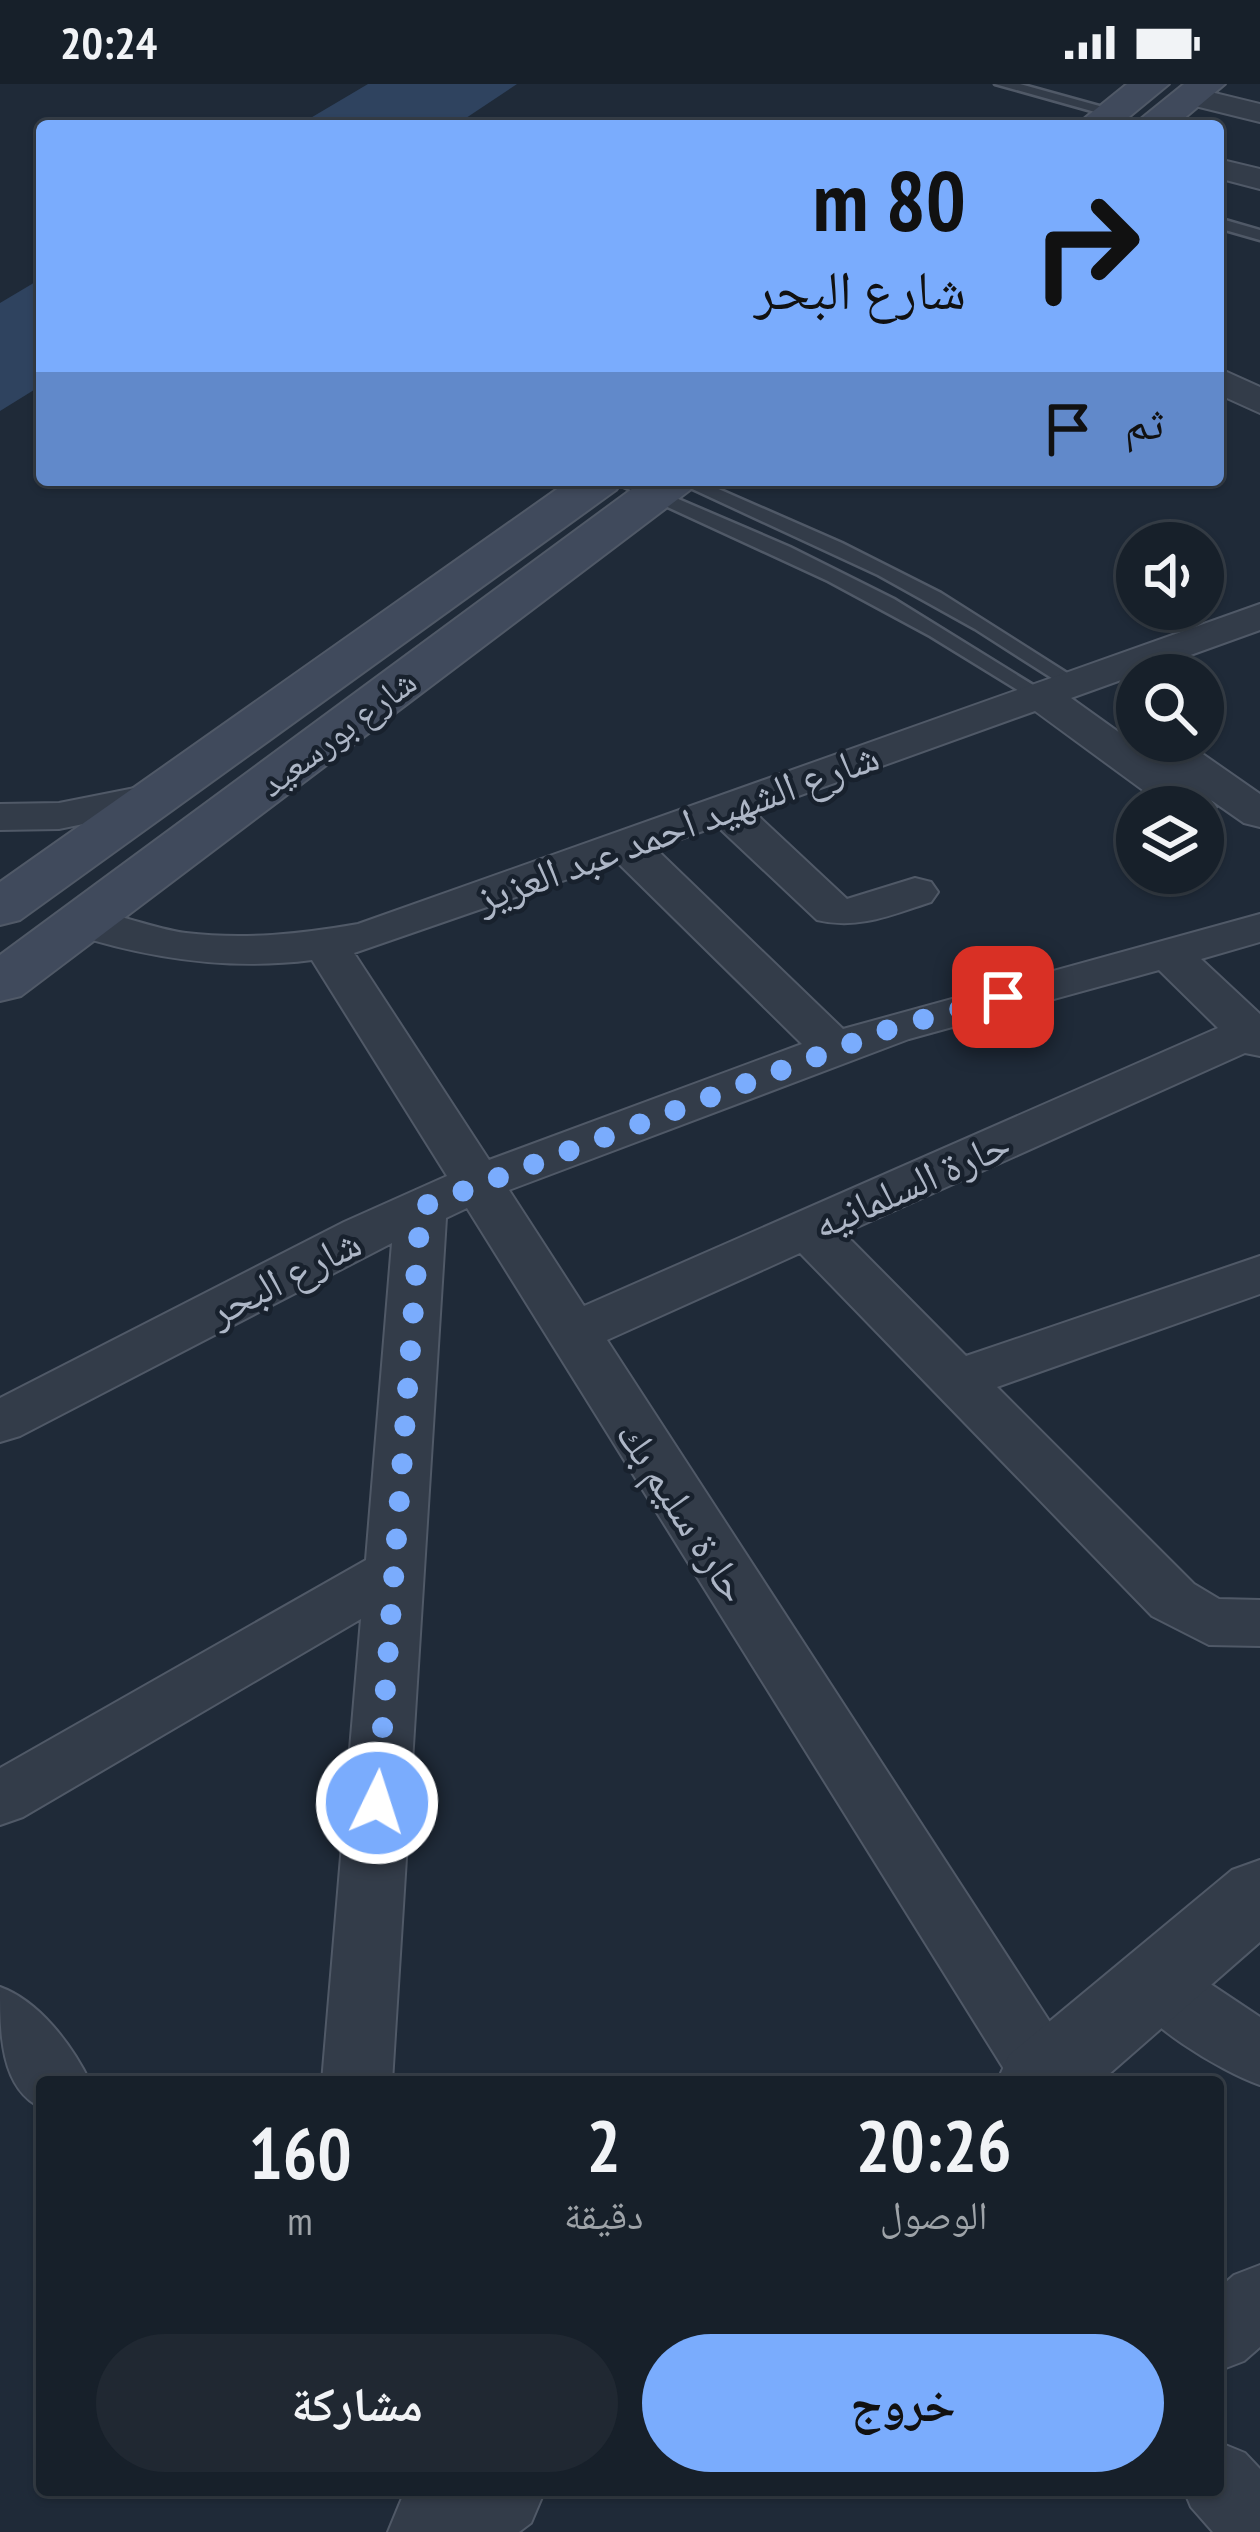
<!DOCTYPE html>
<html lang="ar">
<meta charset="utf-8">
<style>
body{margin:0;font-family:"PT Sans Narrow","Noto Naskh Arabic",sans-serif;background:#202832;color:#f1f3f6;direction:rtl;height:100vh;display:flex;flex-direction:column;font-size:45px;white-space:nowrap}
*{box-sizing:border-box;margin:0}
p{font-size:39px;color:#9ea3a8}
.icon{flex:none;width:66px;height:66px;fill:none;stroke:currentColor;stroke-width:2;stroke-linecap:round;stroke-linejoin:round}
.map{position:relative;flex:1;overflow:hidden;direction:ltr}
.panel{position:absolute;left:36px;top:1992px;width:1188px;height:420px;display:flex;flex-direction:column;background:#17202a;border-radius:12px;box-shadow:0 3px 9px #0004,0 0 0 3px #363e47;direction:rtl}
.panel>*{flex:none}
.banner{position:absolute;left:36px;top:36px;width:1188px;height:366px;border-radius:12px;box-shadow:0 3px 9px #0004,0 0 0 3px #363e47;direction:rtl;background:#7aacfd;color:#111;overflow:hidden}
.tools{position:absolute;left:1116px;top:438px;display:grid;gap:24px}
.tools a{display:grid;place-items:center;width:108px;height:108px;border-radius:50%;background:#17202a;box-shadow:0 3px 9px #0004,0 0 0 3px #363e47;font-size:60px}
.pin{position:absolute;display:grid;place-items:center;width:102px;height:102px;color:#fff;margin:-51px;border-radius:24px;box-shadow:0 6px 18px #0006}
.me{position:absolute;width:132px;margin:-66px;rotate:4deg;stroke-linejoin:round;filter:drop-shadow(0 0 9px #0008)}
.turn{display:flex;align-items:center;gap:42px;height:252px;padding:0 60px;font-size:54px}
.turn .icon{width:156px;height:156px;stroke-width:2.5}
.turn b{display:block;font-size:84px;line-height:102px}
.then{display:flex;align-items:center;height:114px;padding:0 60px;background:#0003;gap:24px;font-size:45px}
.eta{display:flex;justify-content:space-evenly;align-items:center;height:204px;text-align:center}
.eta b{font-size:72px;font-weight:800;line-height:84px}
.button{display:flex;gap:24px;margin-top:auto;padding:24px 60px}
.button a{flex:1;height:138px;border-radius:72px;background:#7aacfd;color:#111;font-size:48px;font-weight:800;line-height:138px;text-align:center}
.button a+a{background:#202832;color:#f1f3f6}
.status{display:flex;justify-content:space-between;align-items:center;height:84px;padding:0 60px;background:#17202a;direction:ltr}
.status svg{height:33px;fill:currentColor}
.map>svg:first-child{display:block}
.water{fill:#2f435f}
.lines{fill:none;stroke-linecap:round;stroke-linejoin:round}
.service-casing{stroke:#505967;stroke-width:5}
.minor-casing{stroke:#505967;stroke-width:4}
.tertiary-casing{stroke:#505967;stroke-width:4}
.secondary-casing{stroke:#505967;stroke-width:4}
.service{fill:#333c49;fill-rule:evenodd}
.minor{fill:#333c49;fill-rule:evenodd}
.tertiary{fill:#333c49;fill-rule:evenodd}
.secondary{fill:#404a5c;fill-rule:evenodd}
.route{stroke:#7aacfd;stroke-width:21;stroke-dasharray:0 37.8}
.labels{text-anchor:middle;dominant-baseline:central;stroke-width:9;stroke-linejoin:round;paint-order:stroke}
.far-street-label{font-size:36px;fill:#adb6c6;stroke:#18212d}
.street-label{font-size:42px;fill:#adb6c6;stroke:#18212d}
</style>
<div class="status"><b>20:24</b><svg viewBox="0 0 49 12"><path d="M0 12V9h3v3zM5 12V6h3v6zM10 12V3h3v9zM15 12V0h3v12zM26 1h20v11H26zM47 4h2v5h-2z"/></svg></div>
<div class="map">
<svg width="1260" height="2448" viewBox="0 0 1260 2448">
<rect width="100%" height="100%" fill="#1f2a38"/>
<path class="water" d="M368,0H517L454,42H297Z
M42,194V301L0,327V219Z"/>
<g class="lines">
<g class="service-casing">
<path id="service" d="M995,0H1020L1121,28L1113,33Z
M1218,134L1260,146V156L1218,144Z
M609,396H634L790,463L894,515L1051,612L1048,616H1034L930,552L828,497Z
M673,396H698L842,459L941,509L1086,601L1076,607L1069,605L975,545L878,491Z"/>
</g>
<g class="minor-casing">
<path id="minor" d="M1190,3L1260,20V38L1179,18L1175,12L1179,6Z
M1218,75L1260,85V105L1218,94Z
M1218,284L1260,303V329L1218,310Z
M1260,520V546L1071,614L1152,672L1147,666L1154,657H1184L1260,710V743L1244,739L1211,716L1216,723L1203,734V723H1166L1035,627L754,728L847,815L915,794L931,798L938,808L931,818C891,831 858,846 817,836L717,742L655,764L843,945L1260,830V858L1201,875L1260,930V972L1245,969L844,1149L966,1272L1260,1172V1210L997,1303L1194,1500L1219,1515L1260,1516V1562L1209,1561L1152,1532L800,1169L607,1256L1070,1969L1081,1991L1077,1998H1012L467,1124L446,1134L392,1998H322L361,1535L23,1733L0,1741V1684L366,1476L392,1159L20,1352L0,1358V1314L344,1138L447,1092L312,876C227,887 146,874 66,848L59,838L66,828C99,820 150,845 186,849C244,856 301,850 358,840ZM617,778L802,960L489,1076L354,869ZM1159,886L1218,944L584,1222L509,1106L909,955Z
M155,700L171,704L177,713L171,722L59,745L0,746V720L59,719Z
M1155,1871L1179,1879L1260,1933V2001C1220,1987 1139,1938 1121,1900L1131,1879Z
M0,1903C39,1917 72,1961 90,1998H42V2024C0,2005 0,1948 0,1903Z
M1260,2181V2263L1244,2277L1218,2287V2205L1234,2191Z
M1218,2358L1245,2369L1260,2385V2448H1213L1191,2423L1184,2406H1218Z"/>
</g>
<g class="tertiary-casing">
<path id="tertiary" d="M1260,1776V1858L1100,1998H997L1009,1971L1232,1786Z
M415,2406H545L531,2439L519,2448H388L402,2414Z"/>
</g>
<g class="secondary-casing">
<path id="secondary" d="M1127,0H1169L1118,42H1075Z
M1184,0H1225L1175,42H1132Z
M570,396H623L616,406L20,836L0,841V798Z
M644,396H697L690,406L21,912L0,917V871Z"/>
</g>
<use href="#service" class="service"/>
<use href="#minor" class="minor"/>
<use href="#tertiary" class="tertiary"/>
<use href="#secondary" class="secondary"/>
</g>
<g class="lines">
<path class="route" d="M377,1719L421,1123L892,944L1003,913"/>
</g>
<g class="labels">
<g class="far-street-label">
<text transform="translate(337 648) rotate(-37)">شارع بورسعيد</text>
</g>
<g class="street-label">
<text transform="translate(677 742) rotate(-20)">شارع الشهيد احمد عبد العزيز</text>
<text transform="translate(911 1099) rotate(-24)">حارة السلمانيه</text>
<text transform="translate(284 1192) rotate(-27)">شارع البحر</text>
<text transform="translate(684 1427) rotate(57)">حارة سليم بك</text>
</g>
</g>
</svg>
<div class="tools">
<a><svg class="icon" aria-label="sound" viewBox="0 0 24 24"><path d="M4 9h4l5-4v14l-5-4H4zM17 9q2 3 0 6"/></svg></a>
<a><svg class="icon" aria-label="search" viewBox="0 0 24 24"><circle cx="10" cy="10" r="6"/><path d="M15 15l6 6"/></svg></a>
<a><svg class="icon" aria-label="layers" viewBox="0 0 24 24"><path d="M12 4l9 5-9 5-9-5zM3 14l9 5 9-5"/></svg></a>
</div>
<div class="pin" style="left:1003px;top:913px;background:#d93025"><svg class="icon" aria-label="arrive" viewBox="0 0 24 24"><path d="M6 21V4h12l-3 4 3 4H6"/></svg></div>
<svg class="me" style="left:377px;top:1719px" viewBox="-20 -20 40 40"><circle r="17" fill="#7aacfd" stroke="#fff" stroke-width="3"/><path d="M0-11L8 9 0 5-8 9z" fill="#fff"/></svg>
<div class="banner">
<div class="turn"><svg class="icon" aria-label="right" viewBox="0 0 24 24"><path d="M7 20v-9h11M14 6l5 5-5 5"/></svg><div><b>80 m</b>شارع البحر</div></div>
<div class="then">ثم<svg class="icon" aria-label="arrive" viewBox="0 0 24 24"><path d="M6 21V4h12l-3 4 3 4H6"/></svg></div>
</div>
<section class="panel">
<div class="eta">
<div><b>20:26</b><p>الوصول</p></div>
<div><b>2</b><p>دقيقة</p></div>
<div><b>160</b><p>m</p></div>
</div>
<div class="button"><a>خروج</a><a>مشاركة</a></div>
</section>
</div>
